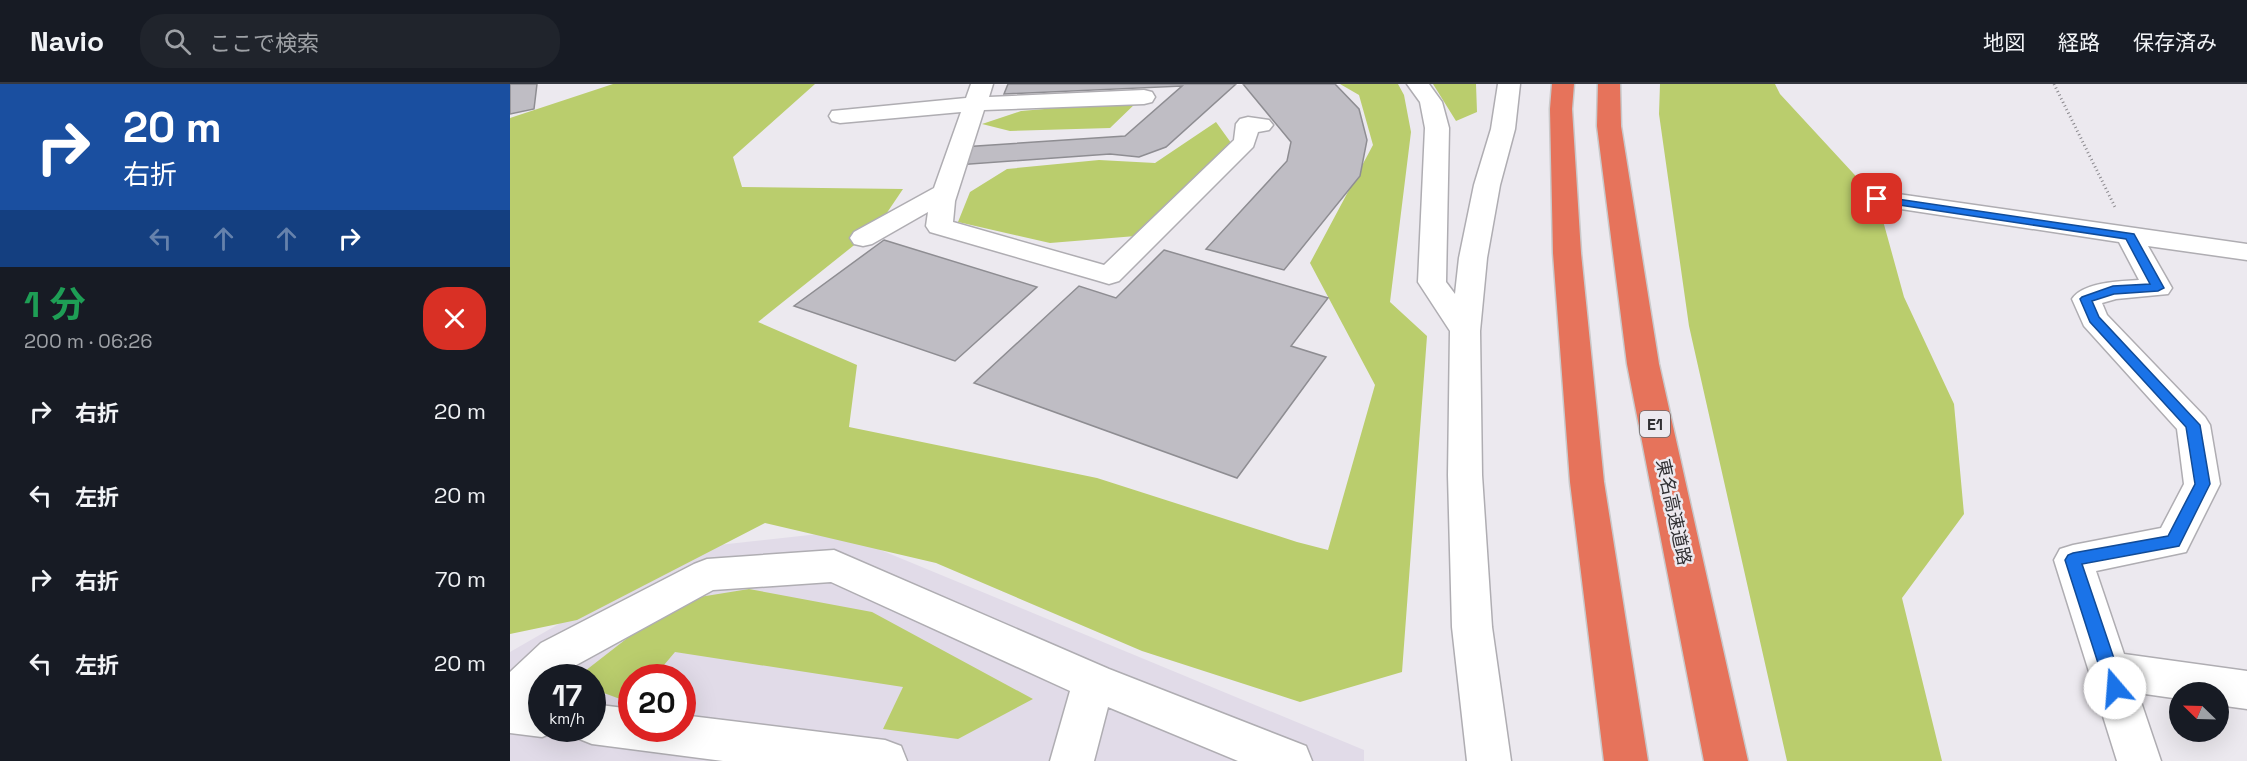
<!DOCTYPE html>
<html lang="ja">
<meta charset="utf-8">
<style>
body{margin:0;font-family:"Space Grotesk","Noto Sans JP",sans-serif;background:#20242c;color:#f1f3f6;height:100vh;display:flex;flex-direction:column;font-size:22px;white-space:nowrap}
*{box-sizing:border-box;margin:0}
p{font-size:20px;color:#9ea1a6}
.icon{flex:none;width:33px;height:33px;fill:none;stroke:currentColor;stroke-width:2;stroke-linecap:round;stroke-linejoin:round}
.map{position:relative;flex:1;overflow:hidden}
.panel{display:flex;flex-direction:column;background:#171b24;width:510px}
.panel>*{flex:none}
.hud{background:#1a4fa0;color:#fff;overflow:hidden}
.needle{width:39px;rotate:293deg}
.controls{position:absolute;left:1659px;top:598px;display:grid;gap:12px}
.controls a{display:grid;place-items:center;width:60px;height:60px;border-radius:50%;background:#171b24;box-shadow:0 6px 24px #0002;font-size:30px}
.speed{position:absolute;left:18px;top:580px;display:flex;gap:12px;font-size:30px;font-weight:700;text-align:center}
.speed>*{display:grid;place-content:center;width:78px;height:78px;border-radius:50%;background:#171b24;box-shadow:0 6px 24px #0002;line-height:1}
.speed small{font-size:15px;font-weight:400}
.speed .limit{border:9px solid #d22;background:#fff;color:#111}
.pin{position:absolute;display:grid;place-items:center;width:51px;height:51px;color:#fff;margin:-26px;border-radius:12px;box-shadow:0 3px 9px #0006}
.me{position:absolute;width:66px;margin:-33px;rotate:342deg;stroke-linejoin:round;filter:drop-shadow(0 0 4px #0008)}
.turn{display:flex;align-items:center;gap:21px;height:126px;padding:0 24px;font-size:27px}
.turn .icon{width:78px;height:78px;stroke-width:2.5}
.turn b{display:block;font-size:42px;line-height:51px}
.lanes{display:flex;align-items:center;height:57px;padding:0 24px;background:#0003;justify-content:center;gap:30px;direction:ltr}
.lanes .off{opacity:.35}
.round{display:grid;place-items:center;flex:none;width:63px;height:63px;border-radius:24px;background:#20242c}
.head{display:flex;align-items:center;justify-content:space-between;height:102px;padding:0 24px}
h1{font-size:36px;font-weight:700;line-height:45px;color:#1e9e55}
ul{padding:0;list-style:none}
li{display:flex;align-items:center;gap:18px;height:84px;padding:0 24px}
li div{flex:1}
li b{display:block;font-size:22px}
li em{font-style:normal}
header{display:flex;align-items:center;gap:36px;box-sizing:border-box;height:84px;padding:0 30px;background:#171b24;border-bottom:2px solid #363941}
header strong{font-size:28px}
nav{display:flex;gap:33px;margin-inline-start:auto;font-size:21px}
.search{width:420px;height:54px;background:#20242c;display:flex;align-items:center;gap:15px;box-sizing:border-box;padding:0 21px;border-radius:24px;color:#9ea1a6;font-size:22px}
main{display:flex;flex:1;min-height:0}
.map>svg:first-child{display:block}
.built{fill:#e1dbe8;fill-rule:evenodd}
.green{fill:#bacd6d}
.building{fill:#bfbdc4;stroke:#8e8d92;stroke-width:1.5}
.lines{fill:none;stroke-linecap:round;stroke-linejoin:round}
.minor-casing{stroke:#afadb2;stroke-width:3}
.highway-casing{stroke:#c9c9ca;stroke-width:3}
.path{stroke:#8b898e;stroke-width:3;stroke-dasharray:1 3;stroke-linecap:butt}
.minor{fill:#fff;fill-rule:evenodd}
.highway{fill:#e6735b;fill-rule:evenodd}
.route{fill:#1a73e8;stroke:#114b97;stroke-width:1.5}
.labels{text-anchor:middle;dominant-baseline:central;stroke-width:5;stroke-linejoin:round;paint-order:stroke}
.shield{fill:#ece9ef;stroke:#69686b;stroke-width:1.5}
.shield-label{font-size:16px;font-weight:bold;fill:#313033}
.street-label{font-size:18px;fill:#313033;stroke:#ece9ef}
</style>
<header>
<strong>Navio</strong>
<div class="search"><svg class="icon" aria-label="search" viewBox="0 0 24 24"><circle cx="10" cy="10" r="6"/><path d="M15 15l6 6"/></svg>ここで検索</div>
<nav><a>地図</a><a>経路</a><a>保存済み</a></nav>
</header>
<main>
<section class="panel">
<div class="hud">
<div class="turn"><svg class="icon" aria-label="right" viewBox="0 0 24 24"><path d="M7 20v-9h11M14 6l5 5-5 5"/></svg><div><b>20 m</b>右折</div></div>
<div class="lanes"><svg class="icon off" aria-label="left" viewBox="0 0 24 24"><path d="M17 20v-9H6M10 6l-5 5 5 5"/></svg><svg class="icon off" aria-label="ahead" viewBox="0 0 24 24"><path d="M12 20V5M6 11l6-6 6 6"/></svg><svg class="icon off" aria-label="ahead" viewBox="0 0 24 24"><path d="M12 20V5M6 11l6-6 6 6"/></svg><svg class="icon" aria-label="right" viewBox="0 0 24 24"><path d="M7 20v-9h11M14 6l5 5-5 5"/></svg></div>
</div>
<div class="head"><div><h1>1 分</h1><p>200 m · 06:26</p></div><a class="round" style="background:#d93025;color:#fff"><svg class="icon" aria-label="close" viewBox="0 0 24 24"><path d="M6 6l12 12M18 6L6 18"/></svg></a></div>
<ul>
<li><svg class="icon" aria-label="right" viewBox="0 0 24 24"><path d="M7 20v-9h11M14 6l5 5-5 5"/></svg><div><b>右折</b></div><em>20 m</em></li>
<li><svg class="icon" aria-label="left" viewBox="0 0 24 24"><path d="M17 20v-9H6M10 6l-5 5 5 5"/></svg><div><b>左折</b></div><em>20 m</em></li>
<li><svg class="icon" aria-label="right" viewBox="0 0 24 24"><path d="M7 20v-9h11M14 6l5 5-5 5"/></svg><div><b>右折</b></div><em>70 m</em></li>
<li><svg class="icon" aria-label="left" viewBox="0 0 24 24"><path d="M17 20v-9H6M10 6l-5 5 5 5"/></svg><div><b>左折</b></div><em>20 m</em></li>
</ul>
</section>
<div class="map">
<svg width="1737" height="677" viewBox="0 0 1737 677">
<rect width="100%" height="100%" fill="#ece9ef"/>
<path class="built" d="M327,448L854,666V677H0V568L181,464ZM32,594H82V645H32ZM122,594H172V645H122Z"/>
<path class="green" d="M103,0H305L223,73L232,103L393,105L368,142L248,238L347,281L339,343L587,394L787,458L818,466L865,301L800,179L863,61L849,11L830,0H888L894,11L901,48L880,218L917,252L892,588L790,618L632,567L426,479L255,439L67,536L0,550V34Z
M923,0H966L967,28L946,37Z
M1150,0H1265L1270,10L1367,115L1394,213L1444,320L1454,430L1392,514L1432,677H1277L1179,242L1149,30Z
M628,17L600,44L500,47L472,40L511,27Z
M706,38L724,63L638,151L540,159L448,138L460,108L497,85L589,76L645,79Z
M239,505L362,528L523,615L448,655L373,645L393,603L165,568L143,594H122L121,619L83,605L82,594H66L165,517Z"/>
<path class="building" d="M0,0H27L24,25L0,30Z
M498,0H726L656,63L629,73L600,70L447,81L452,63L615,52L672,2L494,10Z
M733,0H825L849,25L857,56L850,92L774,186L696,165L777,77L781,58Z
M374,156L527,203L445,277L284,222Z
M654,166L818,214L781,262L816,273L727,394L464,299L569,202L606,214Z"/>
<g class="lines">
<g class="minor-casing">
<path id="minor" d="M461,0H483L479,13L634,6L642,8L645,13L642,18L634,20L474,26L445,117L443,138L594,181L724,56L726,40L730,35L738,33L759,36L763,41L759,46L748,48L743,63L609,197L599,200L589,197L420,148L416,142L418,128L362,160L353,162L344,160L340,154L344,148L424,104L451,28L330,39L322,37L319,32L322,27L456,14Z
M897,0H919L932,18L939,44L936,198L945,210L949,174L964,101L981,45L988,0H1010L1005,45L990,101L977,174L970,247L972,391L982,543L1001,677H957L942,543L938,391L940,247L908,198L915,44L910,18Z
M1367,107L1737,160V176L1638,162L1662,204L1658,210L1606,215L1592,219L1597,231L1695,333L1700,341L1710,400L1676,468L1586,487L1614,570L1737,587V625L1708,621V609H1670V615L1628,609L1651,677H1607L1544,476L1550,465L1563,461L1651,444L1674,400L1667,345L1574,242L1562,215C1573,198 1611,197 1629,196L1609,158L1358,120L1354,115L1358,110Z
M324,466L599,585L796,662L802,677H728L598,623L584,677H540L560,607L321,498L203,506L59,585L50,594H32V645H48L47,647L32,653L0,649V588L31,559L184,480L197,475Z
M82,620L122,625V645H172V631L375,656L391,662L397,677H213L82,660L67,654L63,645H82Z"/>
</g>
<g class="highway-casing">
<path id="highway" d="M1042,0H1064L1062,25L1071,169L1094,398L1138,677H1094L1060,398L1043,169L1040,25Z
M1088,0H1110L1111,42L1149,280L1238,677H1194L1117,280L1087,42Z"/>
</g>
<path class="path" d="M1544,0L1605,123"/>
<use href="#minor" class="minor"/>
<use href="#highway" class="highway"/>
</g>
<path class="route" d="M1367,112L1624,150L1654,204L1648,207L1604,210L1582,217L1589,233L1690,341L1700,400L1669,462L1572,480L1614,604L1611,610L1605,612L1599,610L1596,604L1555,476L1558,471L1563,469L1658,452L1685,400L1676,343L1580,238L1570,215L1572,213L1603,202L1640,200L1616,155L1363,117L1362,115Z"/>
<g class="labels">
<rect class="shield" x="1130" y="327" width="30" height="26" rx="4.5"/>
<g class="shield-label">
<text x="1145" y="340">E1</text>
</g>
<g class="street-label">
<text transform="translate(1164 428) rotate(78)">東名高速道路</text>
</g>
</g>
</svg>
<div class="controls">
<a><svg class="needle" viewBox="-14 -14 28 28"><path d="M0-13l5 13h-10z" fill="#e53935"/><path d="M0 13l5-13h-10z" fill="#9ea1a6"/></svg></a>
</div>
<div class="speed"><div>17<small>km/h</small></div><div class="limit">20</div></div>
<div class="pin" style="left:1367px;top:115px;background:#d93025"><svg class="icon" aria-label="arrive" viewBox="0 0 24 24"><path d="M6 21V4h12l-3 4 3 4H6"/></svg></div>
<svg class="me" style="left:1605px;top:604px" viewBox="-20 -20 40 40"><circle r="19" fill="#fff"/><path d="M0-13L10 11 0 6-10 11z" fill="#1a73e8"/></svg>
</div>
</main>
